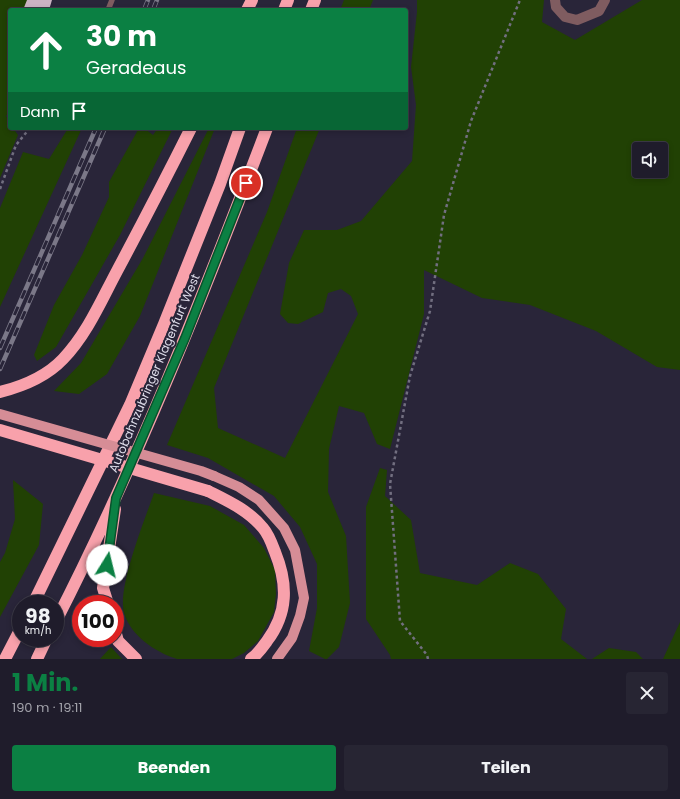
<!DOCTYPE html>
<html lang="de">
<meta charset="utf-8">
<style>
body{margin:0;font-family:Poppins,sans-serif;background:#272533;color:#f1f3f6;height:100vh;display:flex;flex-direction:column;font-size:15px;white-space:nowrap}
*{box-sizing:border-box;margin:0}
p{font-size:13px;color:#a1a1a9}
.icon{flex:none;width:22px;height:22px;fill:none;stroke:currentColor;stroke-width:2;stroke-linecap:round;stroke-linejoin:round}
.map{position:relative;height:659px;overflow:hidden}
.sheet{display:flex;flex-direction:column;background:#1f1c2b;flex:1}
.sheet>*{flex:none}
.banner{position:absolute;left:8px;top:8px;width:400px;height:122px;border-radius:4px;box-shadow:0 2px 6px #0003,0 0 0 1px #3c3a47;background:#0b8043;color:#fff;overflow:hidden}
.tools{position:absolute;left:632px;top:142px;display:grid;gap:8px}
.tools a{display:grid;place-items:center;width:36px;height:36px;border-radius:4px;background:#1f1c2b;box-shadow:0 2px 6px #0003,0 0 0 1px #3c3a47;font-size:20px}
.speed{position:absolute;left:12px;top:595px;display:flex;gap:8px;font-size:20px;font-weight:700;text-align:center}
.speed>*{display:grid;place-content:center;width:52px;height:52px;border-radius:50%;background:#1f1c2b;box-shadow:0 2px 6px #0003,0 0 0 1px #3c3a47;line-height:1}
.speed small{font-size:10px;font-weight:400}
.speed .limit{border:6px solid #d22;background:#fff;color:#111}
.pin{position:absolute;display:grid;place-items:center;width:34px;height:34px;color:#fff;margin:-17px;border:2px solid #fff;border-radius:50%;box-shadow:0 1px 4px #0007}
.me{position:absolute;width:44px;margin:-22px;rotate:9deg;stroke-linejoin:round;filter:drop-shadow(0 0 3px #0008)}
.turn{display:flex;align-items:center;gap:14px;height:84px;padding:0 12px;font-size:18px}
.turn .icon{width:52px;height:52px;stroke-width:2.5}
.turn b{display:block;font-size:28px;line-height:34px}
.then{display:flex;align-items:center;height:38px;padding:0 12px;background:#0003;gap:8px;font-size:15px}
.round{display:grid;place-items:center;flex:none;width:42px;height:42px;border-radius:4px;background:#272533}
.overview{display:flex;align-items:center;justify-content:space-between;height:68px;padding:0 12px}
h1{font-size:24px;font-weight:700;line-height:30px;color:#0b8043}
.button{display:flex;gap:8px;margin-top:auto;padding:8px 12px}
.button a{flex:1;height:46px;border-radius:4px;background:#0b8043;color:#fff;font-size:16px;font-weight:700;line-height:46px;text-align:center}
.button a+a{background:#272533;color:#f1f3f6}
.map>svg:first-child{display:block}
.green{fill:#214104;fill-rule:evenodd}
.building{fill:#cbb3c3}
.lines{fill:none;stroke-linecap:round;stroke-linejoin:round}
.path{stroke:#726f80;stroke-width:2.5;stroke-dasharray:3 3;stroke-linecap:butt}
.lane{stroke:#7f5c60;stroke-width:5.5}
.street{stroke:#7f5c60;stroke-width:10}
.primary{stroke:#d68d96;stroke-width:10}
.highway{stroke:#f8a1ab;stroke-width:12}
.rail-casing{stroke:#7b7888;stroke-width:4.5}
.rail{stroke:#292539;stroke-width:3;stroke-dasharray:9;stroke-linecap:butt}
.primary-bridge{stroke:#d68d96;stroke-width:10}
.highway-bridge{stroke:#f8a1ab;stroke-width:12}
.route-casing{stroke:#07532c;stroke-width:10}
.route{stroke:#0b8043;stroke-width:7}
.labels{text-anchor:middle;dominant-baseline:central;stroke-width:4;stroke-linejoin:round;paint-order:stroke}
.street-label{font-size:12px;fill:#dedce9;stroke:#292539}
</style>
<div class="map">
<svg width="680" height="659" viewBox="0 0 680 659">
<rect width="100%" height="100%" fill="#292539"/>
<path class="green" d="M0,0H30L26,10H10V111L6,116L10,122V128H13L18,135L0,178Z
M344,0H373L369,10H340Z
M417,0H544L542,22L575,40L642,0H680V370L657,367L596,331L530,305L482,298L424,270V314L390,449L377,444L364,413L339,406L329,449L328,492L346,536L350,603L339,647L327,659H325L309,651L317,608V564L300,527L274,496L208,458L167,445L267,212L297,128H320L214,388L218,428L285,458L358,314L351,296L341,289L328,293L323,312L298,324L288,323L280,314L289,263L304,230H337L361,221L412,161L416,105L411,67L417,12ZM639,149H661V171H639Z
M65,128H82L0,307V208L23,152L49,159L67,130Z
M139,128H144L153,135L158,128H173L120,235L56,347L37,361L34,355L54,305L82,255L109,197V182Z
M209,128H215L140,316L107,374L79,394L54,391L81,363L143,258Z
M380,468L387,470L385,496L411,520L420,573L477,585L510,563L538,574L566,609L561,639L587,659H391L390,655L366,619V507Z
M13,480L43,504L39,545L0,617V562L5,553L15,519Z
M154,493L210,506L244,525L264,548L275,570L276,594L274,612L258,641L244,653L232,659H177C155,652 131,636 124,613C117,588 145,519 154,493Z
M680,622V659H663Z
M111,647L122,659H100Z
M609,648L636,652L643,659H592Z"/>
<path class="building" d="M27,0H52L49,10H23Z"/>
<g class="lines">
<path class="path" d="M0,189L16,145L30,128
M428,659L427,655L400,621L390,484L410,376L430,311L444,215L471,121L520,0"/>
<path class="lane" d="M108,10L112,0"/>
<path class="street" d="M555,0L556,7L565,17L577,20L599,11L605,0"/>
<path class="primary" d="M214,476L239,487L259,500L284,528L295,550L304,598L300,616L292,638L277,659"/>
<path class="highway" d="M247,10L252,0
M284,10L288,0
M311,10L315,0
M0,392C24,386 46,377 63,359C87,334 101,301 117,271C142,224 167,176 191,128
M208,491C228,501 248,510 263,528C269,535 272,544 275,552C288,584 288,613 267,641C262,648 258,654 251,659
M33,604L130,405L164,324L220,184L240,128
M108,604L103,588L115,509
M55,623C137,463 203,296 267,128
M115,630L118,641L136,659
M5,659L21,628
M37,659L47,638"/>
<g class="rail-casing">
<path id="rail" d="M144,10L148,0
M153,10L157,0
M0,348L96,128
M0,369L105,128"/>
</g>
<use href="#rail" class="rail"/>
<path class="primary-bridge" d="M0,414L201,471L214,476"/>
<path class="highway-bridge" d="M0,430L208,491"/>
</g>
<g class="lines">
<g class="route-casing">
<path id="route" d="M107,565L116,498L185,338L246,183"/>
</g>
<use href="#route" class="route"/>
</g>
<g class="labels">
<g class="street-label">
<text transform="translate(154 373) rotate(-67)">Autobahnzubringer Klagenfurt West</text>
</g>
</g>
</svg>
<div class="tools">
<a><svg class="icon" aria-label="sound" viewBox="0 0 24 24"><path d="M4 9h4l5-4v14l-5-4H4zM17 9q2 3 0 6"/></svg></a>
</div>
<div class="speed"><div>98<small>km/h</small></div><div class="limit">100</div></div>
<div class="pin" style="left:246px;top:183px;background:#d93025"><svg class="icon" aria-label="arrive" viewBox="0 0 24 24"><path d="M6 21V4h12l-3 4 3 4H6"/></svg></div>
<svg class="me" style="left:107px;top:565px" viewBox="-20 -20 40 40"><circle r="19" fill="#fff"/><path d="M0-13L10 11 0 6-10 11z" fill="#0b8043"/></svg>
<div class="banner">
<div class="turn"><svg class="icon" aria-label="ahead" viewBox="0 0 24 24"><path d="M12 20V5M6 11l6-6 6 6"/></svg><div><b>30 m</b>Geradeaus</div></div>
<div class="then">Dann<svg class="icon" aria-label="arrive" viewBox="0 0 24 24"><path d="M6 21V4h12l-3 4 3 4H6"/></svg></div>
</div>
</div>
<section class="sheet">
<div class="overview"><div><h1>1 Min.</h1><p>190 m · 19:11</p></div><a class="round"><svg class="icon" aria-label="close" viewBox="0 0 24 24"><path d="M6 6l12 12M18 6L6 18"/></svg></a></div>
<div class="button"><a>Beenden</a><a>Teilen</a></div>
</section>
